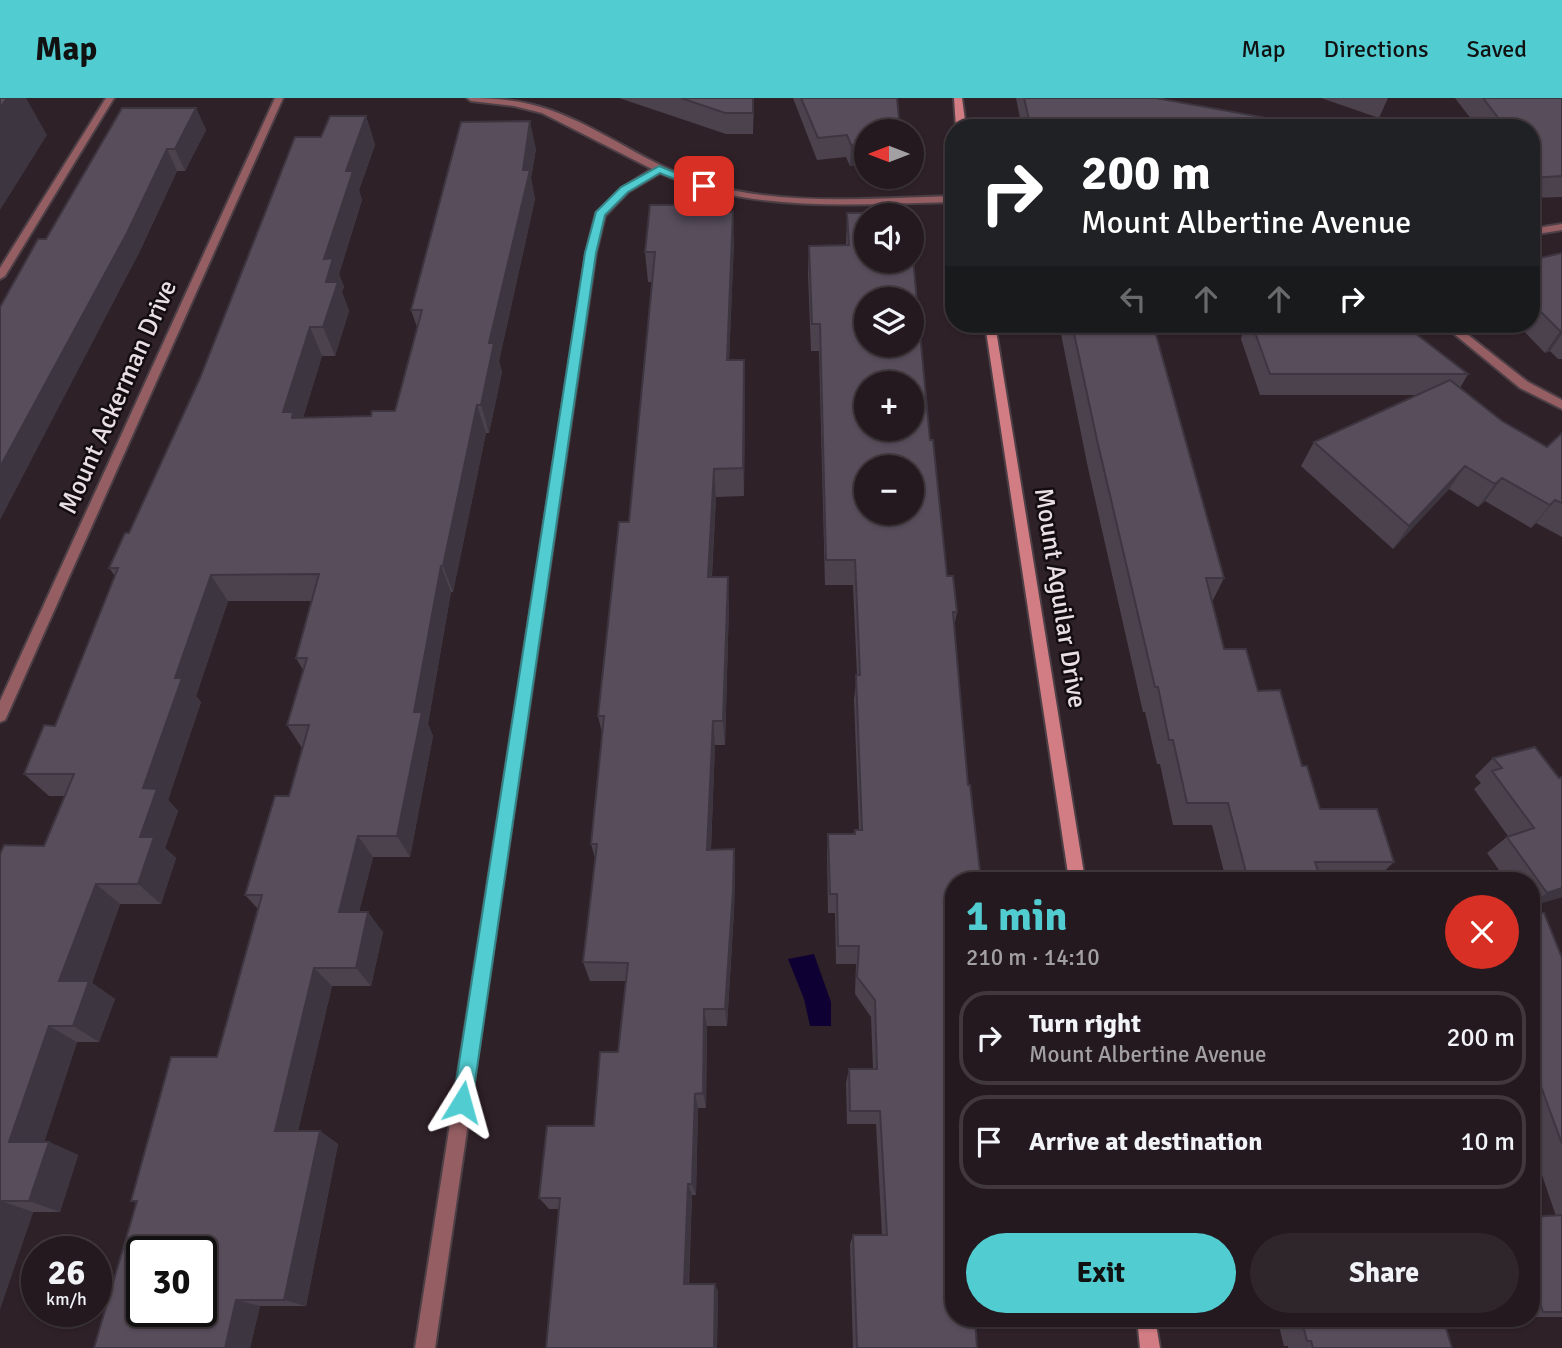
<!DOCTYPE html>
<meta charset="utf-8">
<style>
body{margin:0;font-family:Signika,sans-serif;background:#2f262b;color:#f1f3f6;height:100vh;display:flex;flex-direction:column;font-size:26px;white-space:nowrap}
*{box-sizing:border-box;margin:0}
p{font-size:23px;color:#a3a0a4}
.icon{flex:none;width:38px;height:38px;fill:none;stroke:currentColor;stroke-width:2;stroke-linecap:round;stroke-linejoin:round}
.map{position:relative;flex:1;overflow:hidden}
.details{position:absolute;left:945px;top:774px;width:595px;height:455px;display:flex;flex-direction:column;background:#23191e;border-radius:28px;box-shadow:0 2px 5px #0004,0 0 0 2px #40383c}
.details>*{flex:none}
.guide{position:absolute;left:945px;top:21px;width:595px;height:214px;border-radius:28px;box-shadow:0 2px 5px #0004,0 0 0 2px #40383c;background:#202124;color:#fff;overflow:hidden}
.needle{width:46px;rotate:270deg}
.controls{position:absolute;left:854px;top:21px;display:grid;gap:14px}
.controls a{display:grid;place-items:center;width:70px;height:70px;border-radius:50%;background:#23191e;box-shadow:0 2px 5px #0004,0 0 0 2px #40383c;font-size:35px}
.speed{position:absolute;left:21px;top:1138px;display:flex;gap:14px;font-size:35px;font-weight:700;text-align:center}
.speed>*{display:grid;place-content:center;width:91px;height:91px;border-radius:50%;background:#23191e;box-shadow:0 2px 5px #0004,0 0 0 2px #40383c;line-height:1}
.speed small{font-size:18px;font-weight:400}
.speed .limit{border:4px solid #111;border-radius:10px;background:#fff;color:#111}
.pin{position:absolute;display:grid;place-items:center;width:60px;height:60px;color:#fff;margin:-30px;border-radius:14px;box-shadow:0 4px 10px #0006}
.me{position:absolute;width:77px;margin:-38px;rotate:8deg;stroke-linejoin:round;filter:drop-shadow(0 0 5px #0008)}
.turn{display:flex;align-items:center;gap:24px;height:147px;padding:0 21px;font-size:32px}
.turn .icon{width:91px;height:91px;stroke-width:2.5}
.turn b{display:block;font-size:49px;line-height:60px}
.lanes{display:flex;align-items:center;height:66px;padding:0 21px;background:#0003;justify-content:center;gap:35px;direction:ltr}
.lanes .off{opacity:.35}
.round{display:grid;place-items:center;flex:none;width:74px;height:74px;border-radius:37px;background:#2f262b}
.summary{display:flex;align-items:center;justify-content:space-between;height:119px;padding:0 21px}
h1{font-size:42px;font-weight:800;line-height:52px;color:#51ccd1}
.cta{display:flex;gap:14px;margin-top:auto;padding:14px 21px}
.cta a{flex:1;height:80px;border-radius:42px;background:#51ccd1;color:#111;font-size:28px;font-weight:800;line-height:80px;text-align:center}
.cta a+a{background:#2f262b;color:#f1f3f6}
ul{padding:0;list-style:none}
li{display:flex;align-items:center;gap:21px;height:94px;margin:0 14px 10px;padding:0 7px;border:4px solid #40383c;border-radius:28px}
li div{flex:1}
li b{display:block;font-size:26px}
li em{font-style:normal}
header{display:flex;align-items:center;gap:42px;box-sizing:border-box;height:98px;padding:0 35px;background:#51ccd1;color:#111}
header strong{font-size:33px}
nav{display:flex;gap:38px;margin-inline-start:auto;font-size:24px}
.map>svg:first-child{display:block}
.water{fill:#0f0033}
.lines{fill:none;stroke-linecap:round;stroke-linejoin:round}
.lane-casing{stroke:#4d3f46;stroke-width:4}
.street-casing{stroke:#4d3f46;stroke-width:4}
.secondary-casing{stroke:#4d3f46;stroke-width:4}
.lane{fill:#945e62;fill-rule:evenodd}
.street{fill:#945e62;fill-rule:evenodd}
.secondary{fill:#d27d84;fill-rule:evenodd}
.wall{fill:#4b424e}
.shaded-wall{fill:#3d3640}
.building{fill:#574d5b;stroke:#3d3640;stroke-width:2;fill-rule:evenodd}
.route{fill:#51ccd1;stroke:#358588;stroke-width:2}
.labels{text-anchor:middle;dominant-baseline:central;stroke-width:5;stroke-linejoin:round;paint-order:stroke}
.street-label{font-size:26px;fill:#e8dee3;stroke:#130d10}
</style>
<header>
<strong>Map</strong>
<nav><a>Map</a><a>Directions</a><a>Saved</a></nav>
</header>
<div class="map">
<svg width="1562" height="1250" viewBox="0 0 1562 1250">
<rect width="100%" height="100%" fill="#2f2128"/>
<path class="water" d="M814,856L831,904V928H810L804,901L788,861Z"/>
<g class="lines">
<g class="lane-casing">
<path id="lane" d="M106,0H114L5,178L0,181V170Z"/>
</g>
<g class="street-casing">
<path id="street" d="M275,0H283L7,618L5,622L0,624V603Z
M467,0C495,0 523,2 550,12C604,31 649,68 704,85C784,109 872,100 954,98V104C855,106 752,116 660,75L628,94L605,118L596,155L435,1250H415L586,155L596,115L622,90L652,71L542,15L514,8L471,3Z
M1562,126V132L1531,137V131Z
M1442,226H1454L1528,284L1562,302V311L1520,290Z"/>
</g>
<g class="secondary-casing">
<path id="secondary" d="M954,0H962L966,30H956Z
M985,226H995L1085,782H1069Z
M1137,1220H1155L1160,1250H1140Z"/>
</g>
<use href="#lane" class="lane"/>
<use href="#street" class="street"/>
<use href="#secondary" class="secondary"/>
</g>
<path class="wall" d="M619,0H754L753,36H726Z
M793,0H897L866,33V66L850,68L846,59L817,62Z
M1016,0H1164L1163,2L1321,30H1022Z
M1321,0H1388L1379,20Z
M1455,0H1562V99L1531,100V30H1478Z
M196,10L206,32L185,73H177L138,157L46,141Z
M366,18L375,47L359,92L362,102L339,176L344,189L342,194L349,213L335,258H322L303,320L371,318L395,313L417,229L411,212L536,51L531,80L535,101L499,263L502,274L489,335H486L453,494H451L428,626L433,638L410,759H373L359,814L383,834L371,888H332L298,1033H320L338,1046L306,1208H260L250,1250H94L137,1105L131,1103L217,959L258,811L245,797L289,698L302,650L287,627L303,572L296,560L311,503H228L196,598L201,604L168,702L178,713L165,750L176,760L161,806H120L92,885L115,901L99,944H77L44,1044H49L78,1057L60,1114H33L0,1211V757L44,748L65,698H49L24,676L55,628L115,478L109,470L129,435L321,39Z
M722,114L734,143L729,262L745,291L744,398L716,399L712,479L729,506L725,647H715L711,752L734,751L735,773L734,813L727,928H707L706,1010H698L696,1097H692L689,1186L718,1193L717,1250H546L559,1111H549L539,1100L594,1028L618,954L626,883H590L583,864L595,760L591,746L602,635L598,618L629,424L652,184H648L645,154Z
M847,115L930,342L947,478L957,514L954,529V814H947L954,1220L977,1250H853L850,1146L853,1137H882L876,1026H847L846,985L849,971H873L871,919L855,896L856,866H836L835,815H828L827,756L828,736H855V732H859L854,601L857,577L853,487H825L819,253H811L808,176L809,148L846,147Z
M1562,155V261H1558L1550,253L1545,255L1517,226H1531V162Z
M1059,226H1153L1224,480L1212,504L1224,551L1258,593L1302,668L1320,711L1394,764L1375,782H1226L1212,727H1173L1160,666H1157L1145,614H1143L1088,370Z
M1245,226H1403L1468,276L1460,290L1502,323L1547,349L1562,335V439L1536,425L1531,430L1485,403L1478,409L1449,391L1393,451L1301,368L1314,344L1417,297H1260L1241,241Z
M1493,660L1559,680L1562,679V799L1531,808V782H1506L1487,755L1508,738L1474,691L1481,685L1475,678Z
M1531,815L1562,860V1219H1531V1119L1556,1118L1531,1045Z
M1277,1220H1443L1452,1250H1288V1248H1284Z"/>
<path class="shaded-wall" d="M7,0H26L47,37L0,112V10Z
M196,10L206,32L185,73L175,51Z
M366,18L375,47L359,92L362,102L339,176L344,189L342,194L349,213L335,258L323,229L326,184L324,161L346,73Z
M530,23L536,51L531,80L535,101L499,263L502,274L489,335L481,307L489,245L523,72Z
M866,45V66L850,68L851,47Z
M167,51L177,73L138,157L0,422V369Z
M733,114L734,143L728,291L727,262Z
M310,229L322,258L300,329L283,314Z
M1562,232V236L1550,253L1545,255L1560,233Z
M744,262L745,291L744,398L743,370Z
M477,307L486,335L453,494L443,468Z
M1465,368L1449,391L1393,451L1409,428Z
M714,371L716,399L710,506L708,479Z
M1502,380L1485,403L1478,409L1495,386Z
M1555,402L1536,425L1531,430L1550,407Z
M441,468L451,494L428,626L433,638L410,759L397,738L414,614Z
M211,477L228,503L196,598L201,604L168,702L178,713L165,750L176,760L161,806L138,786L143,690L175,580Z
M728,479L729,506L725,647L723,623Z
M713,623L715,647L710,774L707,752Z
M358,738L373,759L354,834L339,814Z
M734,751L735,773L734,813L727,928L725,911Z
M96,786L120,806L92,885L115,901L99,944L73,928L59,883Z
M1562,790V799L1531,808V806L1547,795Z
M368,814L383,834L371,888L356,870Z
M314,870L332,888L295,1046L275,1033Z
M704,911L707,928L706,1010L703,995Z
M49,928L77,944L40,1057L9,1044Z
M695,996L698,1010L696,1097L692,1086Z
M320,1033L338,1046L306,1208L284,1202Z
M49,1044L78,1057L60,1114L29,1103Z
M688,1086L692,1097L688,1193L684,1186Z
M1,1103L33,1114L0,1211V1105Z
M715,1186L718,1193L717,1250H714Z
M236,1202L260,1208L250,1250H225Z"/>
<path class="building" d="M0,0H7L0,10Z
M681,0H753V15H725Z
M801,0H897L900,33H866V45L851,47L847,37L818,40Z
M1024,0H1156L1321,30H1031Z
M1483,0H1562V78L1531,80V30H1506Z
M122,10H196L175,51H167L127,135L0,369V209L38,141H46Z
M330,18H366L346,73H353L324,161L333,160L326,184H338L323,229H310L283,314H293L292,320L371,318L372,313H395L422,212H411L461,24L530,23L523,72H530L489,245H494L481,307H477L443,468H441L414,614H422L397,738H358L339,814H368L356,870H314L275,1033H320L284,1202H236L225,1250H94L137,1103H131L171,959H217L262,797H245L275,698H289L309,627H287L307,560H296L319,476L211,477L175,580H182L143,690L157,691L140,739H154L138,786H96L59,883H89L73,928H49L9,1044H49L29,1103H1L0,1105V757L4,747L44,748L74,676H24L44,627L55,628L118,470H109L125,435H129L200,280L295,39H321ZM142,1153H201V1213H142Z
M650,107H722V114H733L727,262H744L743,370L714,371L708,479H728L723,623H713L707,752L734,751L733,793L725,911H704L703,995L695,996L692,1086H688L684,1186H715L714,1250H546L560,1100H539L547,1028H594L600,954H618L628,865L583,864L597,746H591L604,618H598L619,424H629L655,154H645Z
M847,115H908L909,117H866V163H912V150L930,342H933L947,478H953L957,514H953L968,687H970L981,782H954V795H945L953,879H954V1220H975L977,1250H857L853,1137H887L880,1013H850L849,971H877L875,902L857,879L859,848H838L837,796H830L828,736H855V732H862L856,577H860L855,462H826L820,226H812L809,148L849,147ZM866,201H912V247H866ZM866,285H912V331H866ZM866,369H912V415H866Z
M1562,155V232L1560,233L1531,204V175L1537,174L1531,169V162Z
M1072,226H1153L1224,480H1206L1224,551H1246L1258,593L1280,592L1302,668H1307L1320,711H1377L1394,764H1315L1321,782H1248L1228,705H1187L1173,642H1169L1158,589H1155L1097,342Z
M1252,226H1403L1468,276H1270Z
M1450,282L1502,323L1547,349L1562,335V405L1555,402L1550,407L1502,380L1495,386L1465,368L1409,428L1314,344Z
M1535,649L1559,680L1562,679V790L1547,795L1507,739L1534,730L1492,673L1502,670L1493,660Z
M1531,815H1544L1562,860V1046L1531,961Z
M1562,1117V1214H1543L1531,1178V1119Z
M1301,1220H1443L1452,1250H1313L1311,1243H1307Z"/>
<path class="route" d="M659,68L709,88L700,91L660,75L628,94L605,117L596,155L472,1004L469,1010L462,1013L455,1010L453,1004L585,155L596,114L621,89Z"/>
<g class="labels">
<g class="street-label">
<text transform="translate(118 299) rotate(-66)">Mount Ackerman Drive</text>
<text transform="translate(1060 500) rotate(81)">Mount Aguilar Drive</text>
</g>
</g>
</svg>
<div class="controls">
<a><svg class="needle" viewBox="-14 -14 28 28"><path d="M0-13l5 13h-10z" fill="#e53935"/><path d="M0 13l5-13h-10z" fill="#a3a0a4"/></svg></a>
<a><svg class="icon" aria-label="sound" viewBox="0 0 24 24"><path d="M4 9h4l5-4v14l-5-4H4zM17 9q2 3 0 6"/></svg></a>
<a><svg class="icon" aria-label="layers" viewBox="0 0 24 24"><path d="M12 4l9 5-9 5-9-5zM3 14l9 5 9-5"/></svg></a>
<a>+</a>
<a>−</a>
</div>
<div class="speed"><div>26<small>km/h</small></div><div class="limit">30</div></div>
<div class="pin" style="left:704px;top:88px;background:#d93025"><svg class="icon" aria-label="arrive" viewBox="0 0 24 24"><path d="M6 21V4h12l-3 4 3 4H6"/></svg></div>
<svg class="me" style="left:462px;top:1004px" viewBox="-20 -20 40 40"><path d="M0-17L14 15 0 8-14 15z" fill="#51ccd1" stroke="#fff" stroke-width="4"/></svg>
<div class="guide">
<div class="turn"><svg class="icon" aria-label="right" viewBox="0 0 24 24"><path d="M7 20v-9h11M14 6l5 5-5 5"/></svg><div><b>200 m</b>Mount Albertine Avenue</div></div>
<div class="lanes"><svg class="icon off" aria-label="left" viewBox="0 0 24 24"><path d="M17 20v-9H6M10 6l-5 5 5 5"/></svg><svg class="icon off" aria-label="ahead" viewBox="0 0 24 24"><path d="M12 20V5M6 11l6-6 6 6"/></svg><svg class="icon off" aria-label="ahead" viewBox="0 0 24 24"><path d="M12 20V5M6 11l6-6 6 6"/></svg><svg class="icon" aria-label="right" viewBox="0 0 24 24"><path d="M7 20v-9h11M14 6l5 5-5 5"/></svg></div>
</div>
<section class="details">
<div class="summary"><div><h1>1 min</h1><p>210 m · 14:10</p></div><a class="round" style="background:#d93025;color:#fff"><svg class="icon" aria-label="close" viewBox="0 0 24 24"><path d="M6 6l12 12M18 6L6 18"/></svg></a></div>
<ul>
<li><svg class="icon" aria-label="right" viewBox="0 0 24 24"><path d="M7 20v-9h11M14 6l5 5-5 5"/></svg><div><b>Turn right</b><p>Mount Albertine Avenue</p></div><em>200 m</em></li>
<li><svg class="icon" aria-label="arrive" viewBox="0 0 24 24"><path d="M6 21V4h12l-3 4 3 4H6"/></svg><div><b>Arrive at destination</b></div><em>10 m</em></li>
</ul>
<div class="cta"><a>Exit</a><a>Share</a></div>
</section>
</div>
